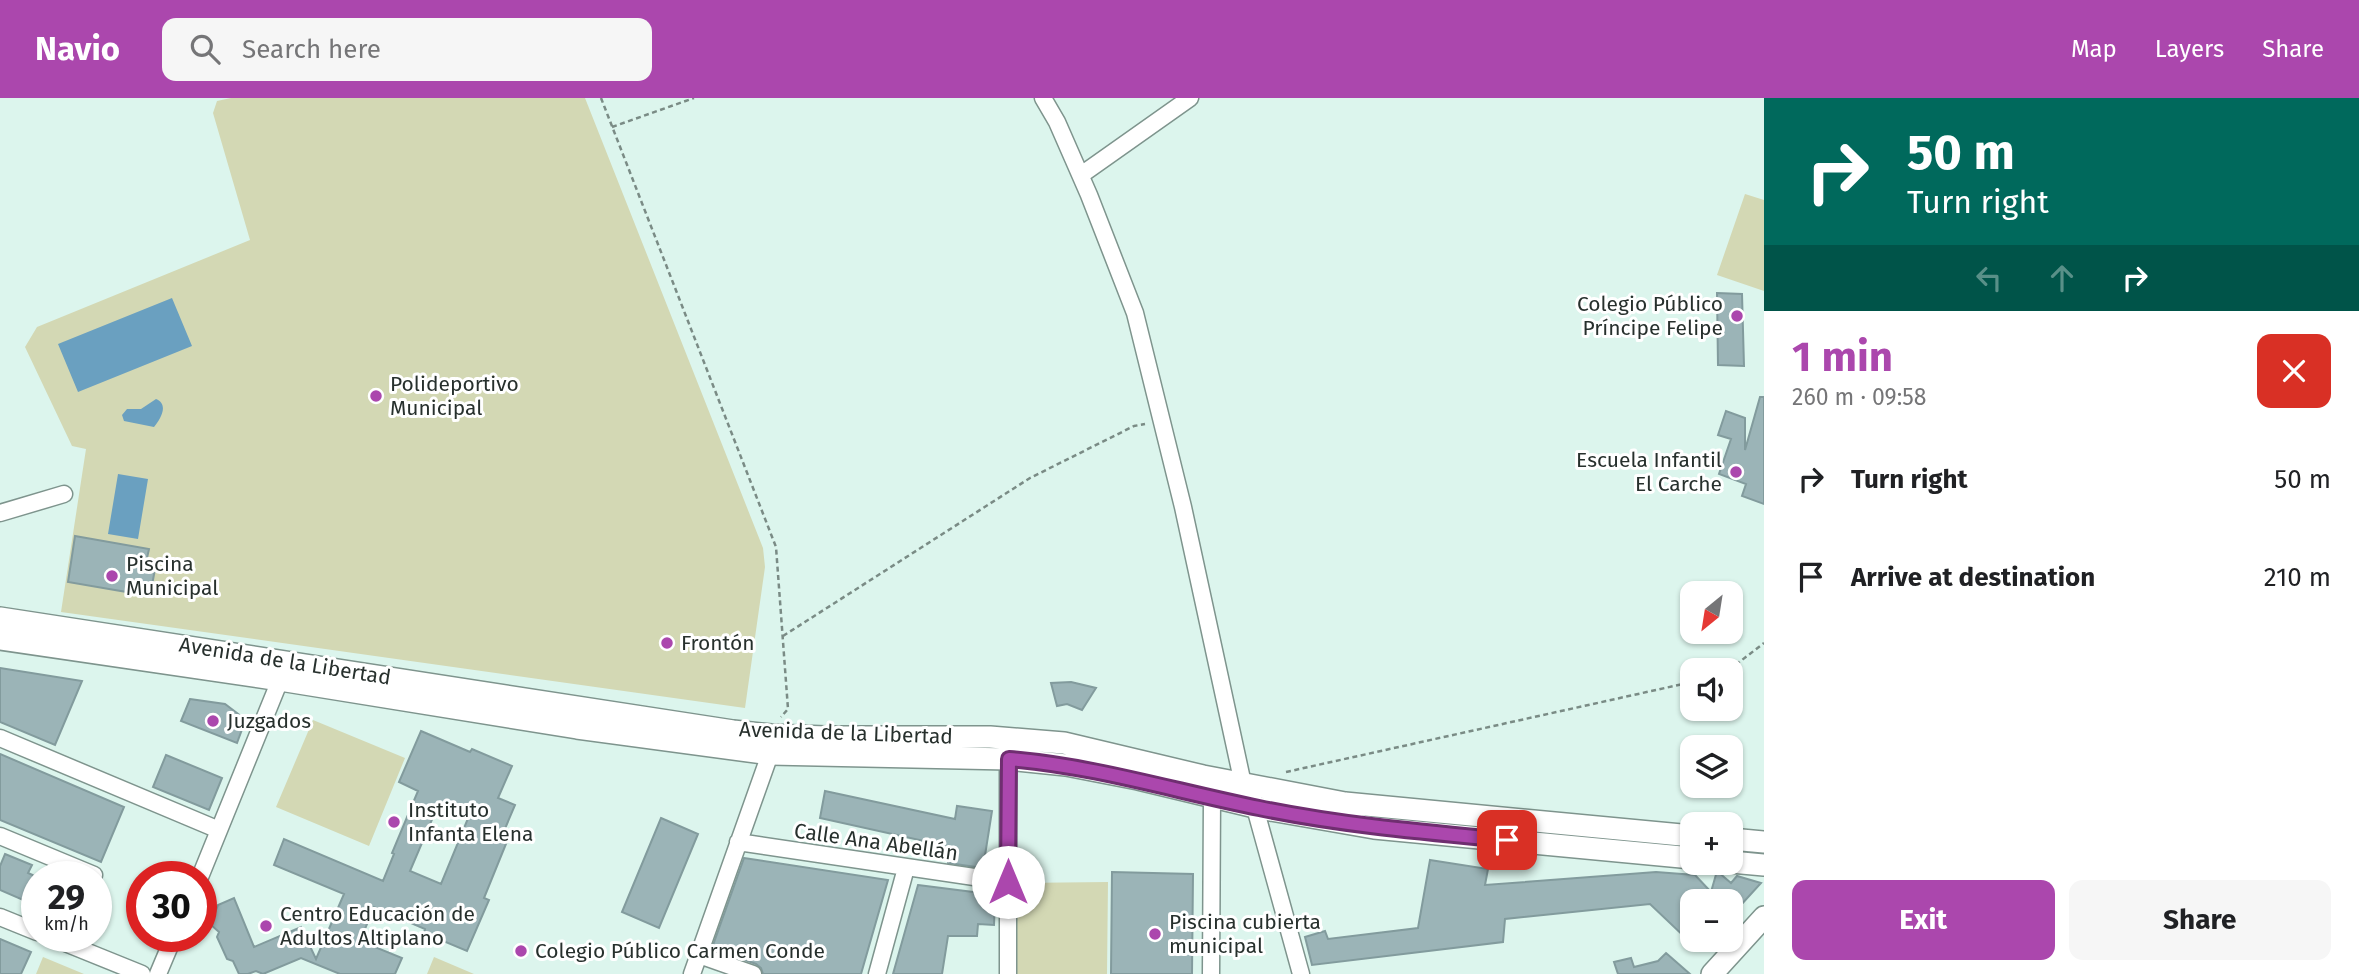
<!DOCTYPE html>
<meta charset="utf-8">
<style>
body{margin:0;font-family:"Fira Sans",sans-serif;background:#f6f6f6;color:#202124;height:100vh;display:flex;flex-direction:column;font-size:26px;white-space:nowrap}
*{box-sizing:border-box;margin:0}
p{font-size:23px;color:#757577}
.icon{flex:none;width:38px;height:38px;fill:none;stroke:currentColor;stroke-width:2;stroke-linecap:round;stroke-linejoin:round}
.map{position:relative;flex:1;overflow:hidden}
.sheet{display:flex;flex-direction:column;background:#fff;width:595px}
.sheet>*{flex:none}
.top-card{background:#00695c;color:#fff;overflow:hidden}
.needle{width:46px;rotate:210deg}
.controls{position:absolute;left:1680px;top:483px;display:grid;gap:14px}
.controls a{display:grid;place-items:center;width:63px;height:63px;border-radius:14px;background:#fff;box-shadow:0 2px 5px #0004;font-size:35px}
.speed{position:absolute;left:21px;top:763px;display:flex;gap:14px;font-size:35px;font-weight:700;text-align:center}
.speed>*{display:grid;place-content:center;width:91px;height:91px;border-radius:50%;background:#fff;box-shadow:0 2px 5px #0004;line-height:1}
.speed small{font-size:18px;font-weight:400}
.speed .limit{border:10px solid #d22;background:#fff;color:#111}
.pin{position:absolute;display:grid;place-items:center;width:60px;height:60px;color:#fff;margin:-30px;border-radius:14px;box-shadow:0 4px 10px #0006}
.me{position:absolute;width:77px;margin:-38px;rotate:0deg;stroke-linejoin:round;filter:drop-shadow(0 0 5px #0008)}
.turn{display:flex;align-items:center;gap:24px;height:147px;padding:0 28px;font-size:32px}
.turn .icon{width:91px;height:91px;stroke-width:2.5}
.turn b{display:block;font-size:49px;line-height:60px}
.lanes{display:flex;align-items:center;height:66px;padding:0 28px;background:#0003;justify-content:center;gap:35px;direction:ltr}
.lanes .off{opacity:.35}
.round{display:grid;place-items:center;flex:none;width:74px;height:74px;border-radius:14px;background:#f6f6f6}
.head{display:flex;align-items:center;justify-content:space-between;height:119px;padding:0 28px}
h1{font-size:42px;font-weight:700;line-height:52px;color:#ab47ad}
.button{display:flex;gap:14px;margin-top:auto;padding:14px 28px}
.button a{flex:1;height:80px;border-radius:14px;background:#ab47ad;color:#fff;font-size:28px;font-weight:700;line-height:80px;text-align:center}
.button a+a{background:#f6f6f6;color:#202124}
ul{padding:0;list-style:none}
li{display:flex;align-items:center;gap:21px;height:98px;padding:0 28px}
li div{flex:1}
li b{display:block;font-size:26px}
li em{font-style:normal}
header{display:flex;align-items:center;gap:42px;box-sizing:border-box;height:98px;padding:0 35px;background:#ab47ad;color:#fff}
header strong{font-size:33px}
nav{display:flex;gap:38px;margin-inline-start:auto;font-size:24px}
.search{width:490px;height:63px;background:#f6f6f6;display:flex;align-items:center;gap:18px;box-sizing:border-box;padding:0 24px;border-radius:14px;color:#757577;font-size:26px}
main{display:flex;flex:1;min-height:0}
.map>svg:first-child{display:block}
.green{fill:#d3d8b4}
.water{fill:#6aa0c0}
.building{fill:#9bb4b7;stroke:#829b9d;stroke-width:2;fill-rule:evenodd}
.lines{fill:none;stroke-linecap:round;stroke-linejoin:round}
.minor-casing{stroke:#7e948d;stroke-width:19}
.major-casing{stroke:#7e948d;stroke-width:24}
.path{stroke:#7a8b85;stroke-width:2.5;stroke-dasharray:5 3.5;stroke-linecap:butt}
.minor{stroke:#fff;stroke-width:16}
.major{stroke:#fff;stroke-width:21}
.route-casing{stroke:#6f2e70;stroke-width:18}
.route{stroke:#ab47ad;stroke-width:12}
.poi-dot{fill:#ab47ad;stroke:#fff;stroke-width:2.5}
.labels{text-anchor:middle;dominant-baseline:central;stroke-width:6;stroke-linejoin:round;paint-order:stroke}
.poi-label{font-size:21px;fill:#27302d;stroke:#fff;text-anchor:start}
.street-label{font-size:21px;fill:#27302d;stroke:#fff}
</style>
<header>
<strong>Navio</strong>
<div class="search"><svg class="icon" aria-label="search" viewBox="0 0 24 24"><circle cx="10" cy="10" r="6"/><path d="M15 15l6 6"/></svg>Search here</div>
<nav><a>Map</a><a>Layers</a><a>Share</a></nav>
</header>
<main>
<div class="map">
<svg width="1764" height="876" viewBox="0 0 1764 876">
<rect width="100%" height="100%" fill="#dcf5ed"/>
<path class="green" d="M231,0H585L763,450L765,469L745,610L61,514L86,351L72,348L25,249L37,229L250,142L213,15L217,3Z
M1745,96L1764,102V193L1717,177Z
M313,622L405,660L369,748L276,709Z
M1108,784L1107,876H1017V785Z
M43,859L84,876H36Z
M434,859L474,876H427Z"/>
<path class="water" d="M172,200L192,248L78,294L58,246Z
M156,301C169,306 161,321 154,329L124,323L122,317L127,311H141Z
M118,376L148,381L138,441L108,436Z"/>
<path class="building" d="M1717,195L1742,196L1744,268L1718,267Z
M1760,299H1764V406L1742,398L1746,386L1719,376L1731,341L1718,337L1726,313L1745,320V352Z
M75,438L149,451L145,469L155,471L150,498L68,484Z
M0,570L82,583L55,647L0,624Z
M1071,584L1096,590L1082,612L1067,606L1057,608L1051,585Z
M190,601L225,606L241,618L244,626L237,645L181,623Z
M421,633L470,654L472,651L512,668L498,700L515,707L504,733L510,736L484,800L489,802L467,853L424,835L425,831L374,809L360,843L402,860L395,876H340L301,860L263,876L256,873L248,876H239L233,863L227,861L217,839L219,834L210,826L218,807L234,800L254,849L301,829L316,861L344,796L274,767L284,741L383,783L394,756L392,755L418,693L399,684ZM439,705L469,718L441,786L410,773Z
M0,656L124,709L101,764L0,722Z
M166,657L222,680L209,712L153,689Z
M825,693L955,721L957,708L992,713L983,770L948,765L951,749L820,720Z
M661,720L698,736L659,830L622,814Z
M5,756L32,767L28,775L37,779V808L0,792V768Z
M744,760L888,782L861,876H763L761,870L756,866L712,850Z
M1430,762L1488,771L1485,787L1656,774L1695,777L1711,794L1717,773L1731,785L1737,778L1761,785L1731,818V803H1692V846L1650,806L1505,821L1503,844L1312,867L1305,839L1325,833L1328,841L1418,830Z
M1112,774L1193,776L1192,876H1111Z
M918,787L989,796L995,802L994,827L978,826L977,838H948L942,876H893Z
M0,841L31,854L21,876H0Z
M1666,855L1690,876H1618L1614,864L1631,860L1634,869L1658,863Z"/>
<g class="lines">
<g class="minor-casing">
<path id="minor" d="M1043,0L1057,24L1089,97L1135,215L1183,409L1243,686
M1081,77L1190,0
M0,415L64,396
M0,640L219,732
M1259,710L1257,717L1301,876
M0,738L94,777
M738,744L1008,784
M200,779L280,582L281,572
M0,819L37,834
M48,838L142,876
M699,857L753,876
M158,876L174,838
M692,876L770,656V647
M877,876L906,770
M1008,876V661
M1211,876L1212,700"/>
</g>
<g class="major-casing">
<path id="major" d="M0,520L733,633L771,637L826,639H990L1064,645L1203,678L1345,705L1692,738
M0,541L280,582L577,630L770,656L1008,661L1066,667L1138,681L1259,710L1374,730L1692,760
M1731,741L1764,744
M1731,764L1764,767
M1712,876L1764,819"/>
</g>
<path class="path" d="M601,0L776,449L788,611L781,619
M612,29L694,0
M783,538L1030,380L1134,328L1145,326
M1729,572L1764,545
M1286,674L1692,584"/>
<use href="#minor" class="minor"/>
<use href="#major" class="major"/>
</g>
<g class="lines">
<g class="route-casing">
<path id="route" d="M1008,784L1009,661C1094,668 1175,693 1259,710C1341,727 1423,734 1507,742"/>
</g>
<use href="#route" class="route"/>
</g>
<g class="poi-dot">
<circle cx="1737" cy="218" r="7"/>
<circle cx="376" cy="298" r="7"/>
<circle cx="1736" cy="374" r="7"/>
<circle cx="112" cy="478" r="7"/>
<circle cx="667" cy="545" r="7"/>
<circle cx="213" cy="623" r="7"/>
<circle cx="394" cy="724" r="7"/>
<circle cx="266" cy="828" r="7"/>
<circle cx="1155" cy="836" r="7"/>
<circle cx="521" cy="853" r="7"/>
</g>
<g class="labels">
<g class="poi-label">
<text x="1723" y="206" text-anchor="end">Colegio Público<tspan x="1723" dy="24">Príncipe Felipe</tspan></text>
<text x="390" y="286">Polideportivo<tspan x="390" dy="24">Municipal</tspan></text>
<text x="1722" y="362" text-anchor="end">Escuela Infantil<tspan x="1722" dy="24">El Carche</tspan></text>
<text x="126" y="466">Piscina<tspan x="126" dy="24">Municipal</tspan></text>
<text x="681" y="545">Frontón</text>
<text x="227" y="623">Juzgados</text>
<text x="408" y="712">Instituto<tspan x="408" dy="24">Infanta Elena</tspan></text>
<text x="280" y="816">Centro Educación de<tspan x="280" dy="24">Adultos Altiplano</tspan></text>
<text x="1169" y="824">Piscina cubierta<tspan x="1169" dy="24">municipal</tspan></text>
<text x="535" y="853">Colegio Público Carmen Conde</text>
</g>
<g class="street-label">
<text transform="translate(285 563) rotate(9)">Avenida de la Libertad</text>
<text transform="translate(846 635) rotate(2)">Avenida de la Libertad</text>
<text transform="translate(876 744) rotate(8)">Calle Ana Abellán</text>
</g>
</g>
</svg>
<div class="controls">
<a><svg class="needle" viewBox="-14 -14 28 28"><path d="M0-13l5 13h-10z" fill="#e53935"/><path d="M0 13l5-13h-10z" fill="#757577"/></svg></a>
<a><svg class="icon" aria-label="sound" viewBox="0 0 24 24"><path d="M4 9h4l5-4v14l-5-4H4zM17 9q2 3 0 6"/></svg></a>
<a><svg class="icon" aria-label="layers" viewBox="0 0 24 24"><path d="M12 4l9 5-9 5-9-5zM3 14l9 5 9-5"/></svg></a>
<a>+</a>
<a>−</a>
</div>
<div class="speed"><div>29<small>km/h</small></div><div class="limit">30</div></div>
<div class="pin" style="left:1507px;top:742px;background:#d93025"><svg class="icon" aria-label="arrive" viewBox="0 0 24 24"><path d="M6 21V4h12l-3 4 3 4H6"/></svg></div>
<svg class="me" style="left:1008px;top:784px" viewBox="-20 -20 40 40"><circle r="19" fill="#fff"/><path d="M0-13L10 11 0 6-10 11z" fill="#ab47ad"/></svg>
</div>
<section class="sheet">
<div class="top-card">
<div class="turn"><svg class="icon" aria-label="right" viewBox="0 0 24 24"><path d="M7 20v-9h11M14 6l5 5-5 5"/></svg><div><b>50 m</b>Turn right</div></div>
<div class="lanes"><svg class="icon off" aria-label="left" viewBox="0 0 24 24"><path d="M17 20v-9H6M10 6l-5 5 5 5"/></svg><svg class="icon off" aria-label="ahead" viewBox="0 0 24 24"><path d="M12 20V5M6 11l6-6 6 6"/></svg><svg class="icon" aria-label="right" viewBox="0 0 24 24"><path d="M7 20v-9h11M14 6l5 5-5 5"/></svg></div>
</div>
<div class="head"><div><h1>1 min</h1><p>260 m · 09:58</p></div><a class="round" style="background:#d93025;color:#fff"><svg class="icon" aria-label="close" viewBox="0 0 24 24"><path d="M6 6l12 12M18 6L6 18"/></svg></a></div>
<ul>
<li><svg class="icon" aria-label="right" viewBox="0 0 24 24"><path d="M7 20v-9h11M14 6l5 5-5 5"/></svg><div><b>Turn right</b></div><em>50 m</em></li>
<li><svg class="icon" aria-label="arrive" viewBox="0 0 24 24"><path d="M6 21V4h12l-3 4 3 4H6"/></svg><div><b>Arrive at destination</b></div><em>210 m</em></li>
</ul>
<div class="button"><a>Exit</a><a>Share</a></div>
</section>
</main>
